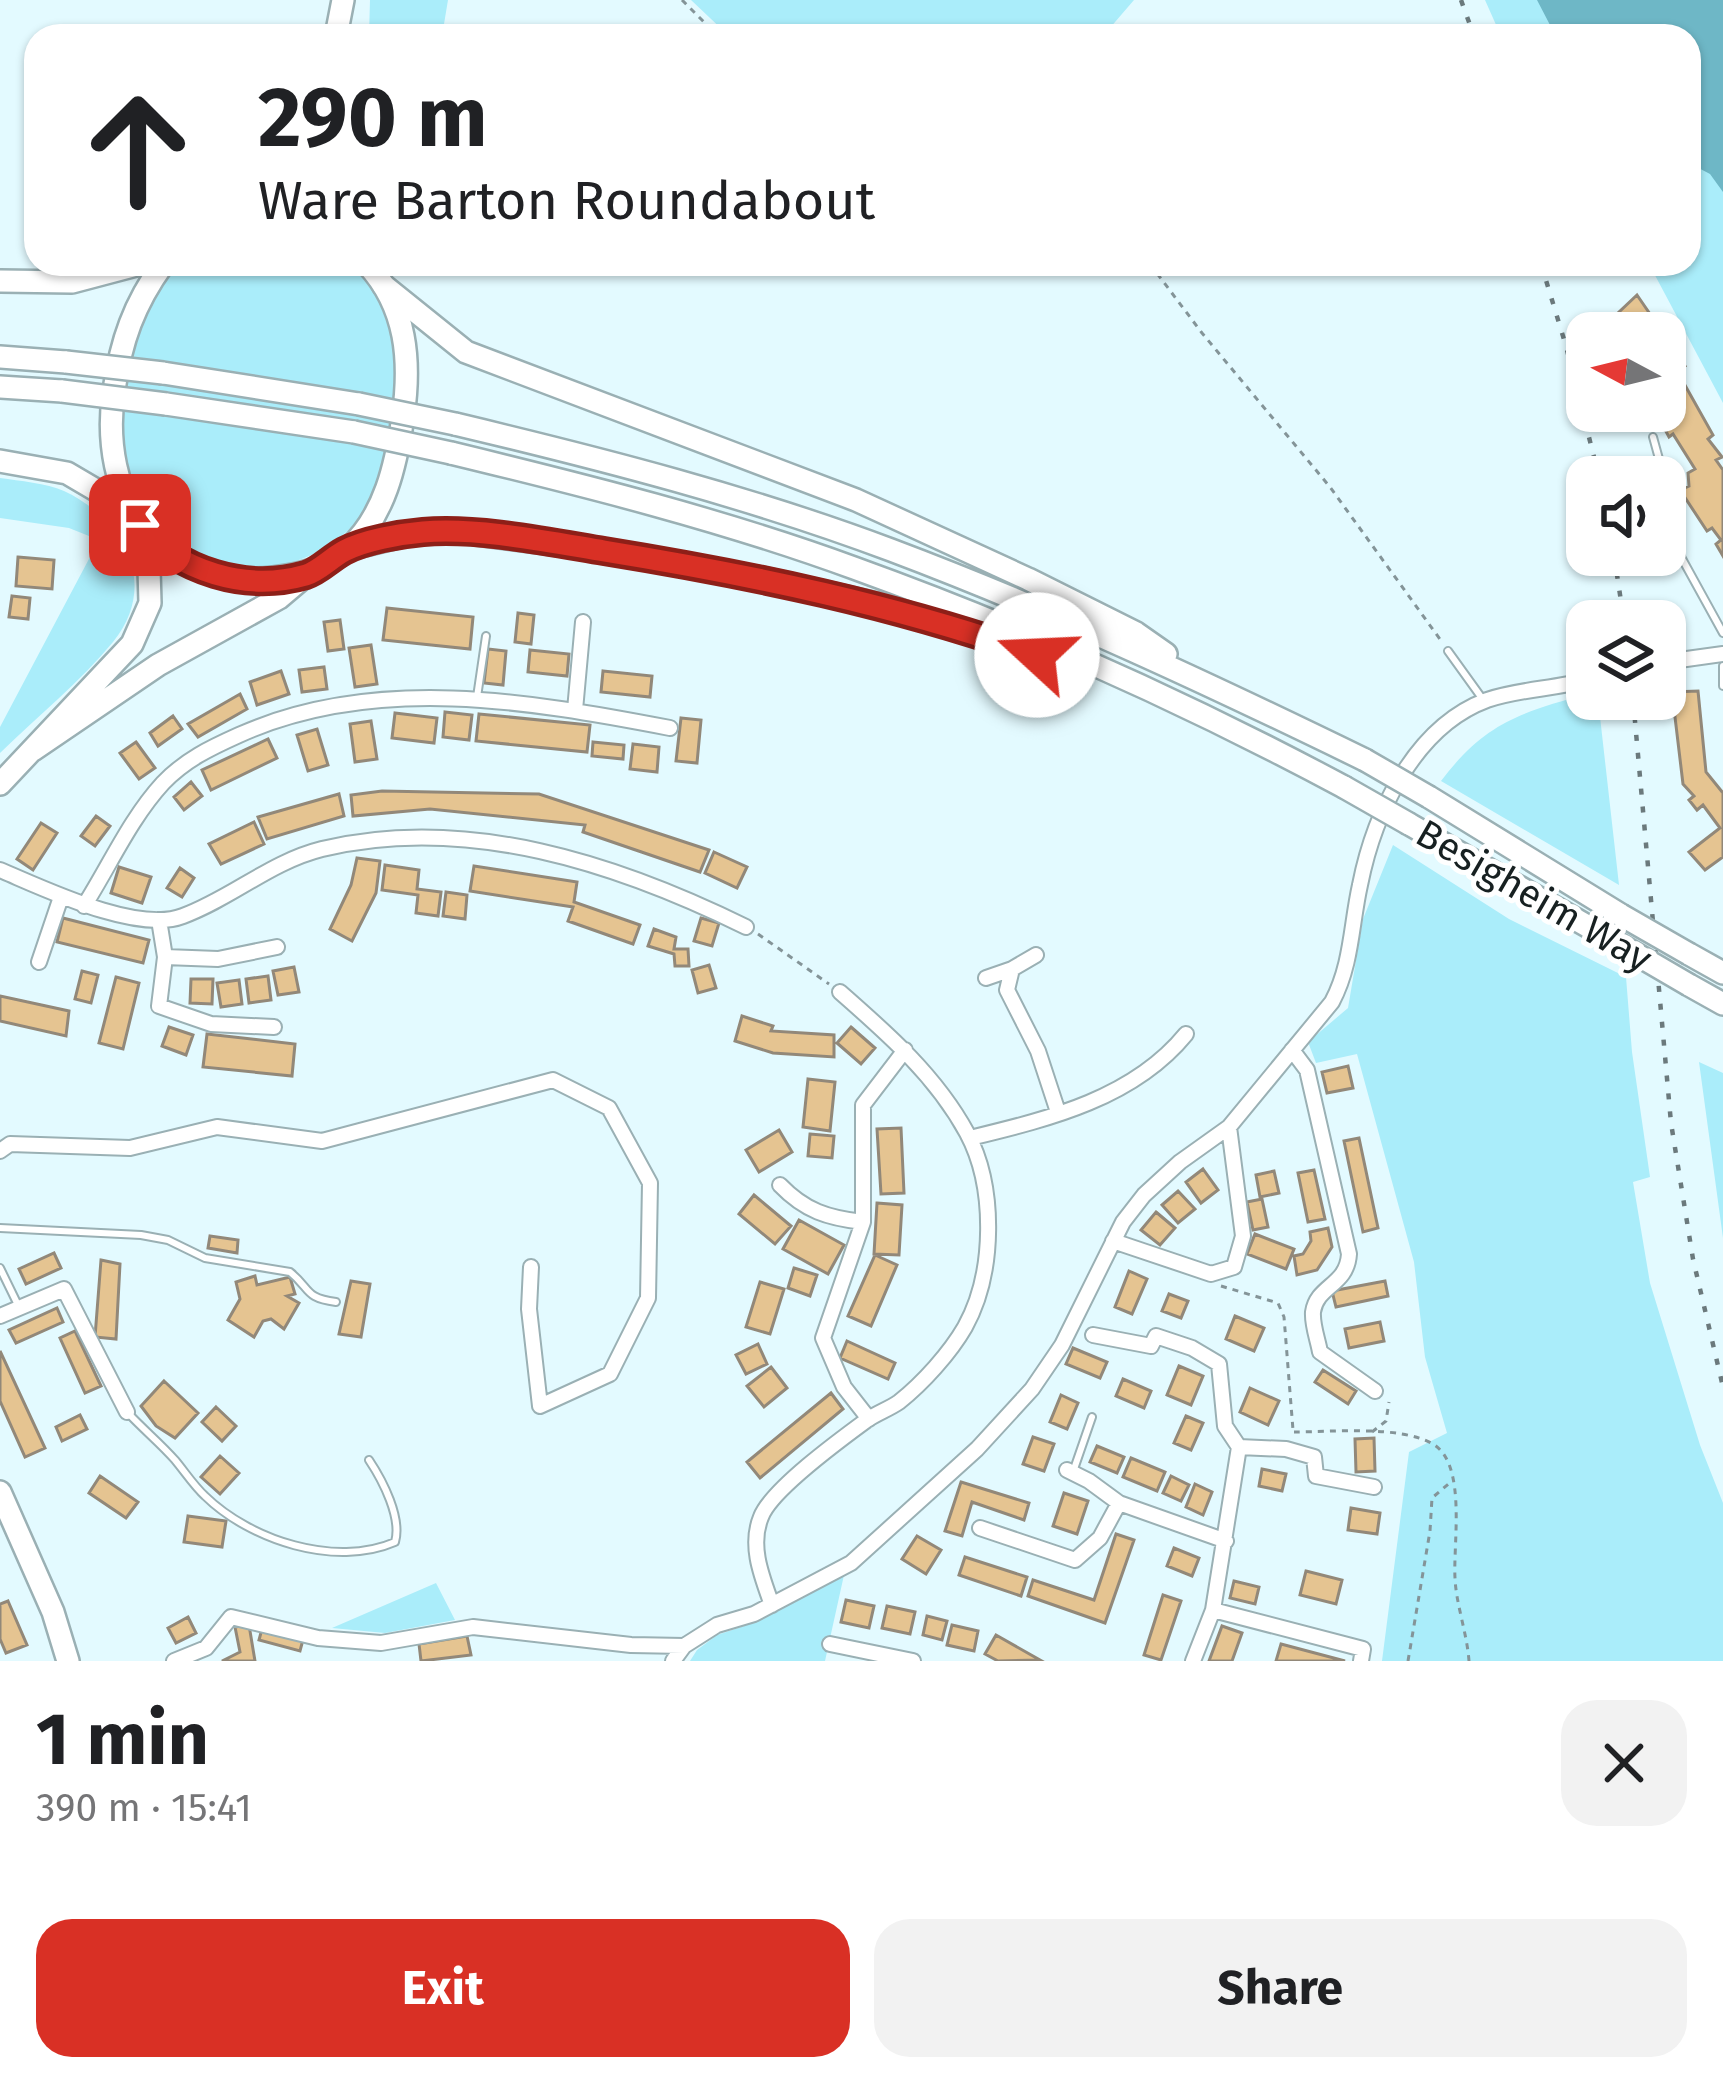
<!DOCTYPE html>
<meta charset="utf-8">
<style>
body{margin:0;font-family:"Fira Sans",sans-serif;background:#f2f2f2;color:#202124;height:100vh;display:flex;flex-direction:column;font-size:45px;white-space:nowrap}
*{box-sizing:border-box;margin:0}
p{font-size:39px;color:#757577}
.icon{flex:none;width:66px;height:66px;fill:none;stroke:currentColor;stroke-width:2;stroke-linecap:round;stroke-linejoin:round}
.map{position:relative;height:1661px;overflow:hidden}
.side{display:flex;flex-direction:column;background:#fff;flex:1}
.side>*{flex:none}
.guide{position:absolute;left:24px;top:24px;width:1677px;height:252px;border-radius:36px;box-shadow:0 3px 9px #0004;background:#fff;color:#202124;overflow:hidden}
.needle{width:78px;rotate:277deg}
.controls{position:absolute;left:1566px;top:312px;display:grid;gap:24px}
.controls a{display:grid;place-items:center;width:120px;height:120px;border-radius:24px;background:#fff;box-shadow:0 3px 9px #0004;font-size:60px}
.pin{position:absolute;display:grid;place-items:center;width:102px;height:102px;color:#fff;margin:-51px;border-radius:24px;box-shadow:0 6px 18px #0006}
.me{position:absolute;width:132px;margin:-66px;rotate:290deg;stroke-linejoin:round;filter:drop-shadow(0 0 9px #0008)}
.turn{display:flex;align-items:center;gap:42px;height:252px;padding:0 36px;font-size:54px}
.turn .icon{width:156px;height:156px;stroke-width:2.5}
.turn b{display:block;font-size:84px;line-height:102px}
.round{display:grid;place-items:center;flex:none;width:126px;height:126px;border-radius:36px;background:#f2f2f2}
.head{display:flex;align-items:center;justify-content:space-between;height:204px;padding:0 36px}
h1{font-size:72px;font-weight:700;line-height:90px}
.button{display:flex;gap:24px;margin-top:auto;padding:24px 36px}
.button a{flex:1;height:138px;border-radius:36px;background:#d93025;color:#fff;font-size:48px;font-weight:700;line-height:138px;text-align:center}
.button a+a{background:#f2f2f2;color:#202124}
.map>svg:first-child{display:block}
.green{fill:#aaedfa}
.water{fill:#6eb7c6}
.building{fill:#e5c491;stroke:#928879;stroke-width:3}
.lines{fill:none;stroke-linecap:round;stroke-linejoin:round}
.service-casing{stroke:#9ab0b4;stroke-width:10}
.minor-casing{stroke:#9ab0b4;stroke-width:18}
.primary-casing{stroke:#9ab0b4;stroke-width:26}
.trunk-casing{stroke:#9ab0b4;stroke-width:26}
.path{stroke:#849498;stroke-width:3;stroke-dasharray:6 6;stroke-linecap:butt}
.service{stroke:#fff;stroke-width:6}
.minor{stroke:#fff;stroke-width:14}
.primary{stroke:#fff;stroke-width:21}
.trunk{stroke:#fff;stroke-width:21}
.rail{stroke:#6b797c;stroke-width:4.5;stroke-dasharray:6 12;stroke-linecap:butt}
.trunk-bridge-casing{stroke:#9ab0b4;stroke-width:26;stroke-linecap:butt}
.trunk-bridge{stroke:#fff;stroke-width:21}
.route-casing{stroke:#8d1f18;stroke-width:30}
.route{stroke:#d93025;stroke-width:21}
.labels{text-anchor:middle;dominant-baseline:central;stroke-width:10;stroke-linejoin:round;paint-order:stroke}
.street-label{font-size:39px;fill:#172021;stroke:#fff}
</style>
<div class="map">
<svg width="1723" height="1661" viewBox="0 0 1723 1661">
<rect width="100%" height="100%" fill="#e3faff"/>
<path class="green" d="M370,0H448L442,36H369Z
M691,0H1134L1103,36H729Z
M1485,0H1723V403L1649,264H1689V36H1501Z
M181,264H349C395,302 402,358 394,413C389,446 385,481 366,509C317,584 189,592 142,509C118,467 119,422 126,376C133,333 148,294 181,264Z
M0,478C20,481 46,483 64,491C124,519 160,584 113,642C80,682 37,717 0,753V727L99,540L69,528L0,518Z
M1587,694V699H1598L1619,885L1441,781C1485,723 1519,713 1587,694Z
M1393,845L1509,919L1626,977L1632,1052L1650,1177L1633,1182L1650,1283L1700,1445L1723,1503V1661H1382L1409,1452L1447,1433L1425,1357L1414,1262L1357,1054L1316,1063L1308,1042L1348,1008L1363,919Z
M1699,1062L1723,1073V1238Z
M844,1575L825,1661H690L697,1650L717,1635L744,1626Z
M436,1583L455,1620L385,1633L332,1628Z"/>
<path class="water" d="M1537,0H1723V192L1710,174L1689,163V36H1562L1550,25Z"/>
<path class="building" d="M1637,295L1663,333H1630L1618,313Z
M1665,336L1685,366L1677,371L1713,435L1708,439L1722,457L1716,460L1723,470V556L1716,544L1721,540L1712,528L1707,531L1680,490L1689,486L1688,473L1695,469L1673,434L1669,437L1655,411H1665Z
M18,557L54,560L52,589L16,586Z
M12,596L30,598L28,619L9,617Z
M387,608L473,617L470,649L383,640Z
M518,613L534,615L531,644L515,642Z
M340,620L344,649L328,651L324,622Z
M371,645L377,684L355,687L349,648Z
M488,649L506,651L503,685L484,683Z
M530,650L569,654L567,676L528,672Z
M324,667L327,689L302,692L299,670Z
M281,671L289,694L257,705L250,682Z
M603,671L652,676L650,697L601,692Z
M1698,691L1706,772L1723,793V857L1705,870L1689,852L1720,828L1703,805L1697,810L1689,800L1694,796L1683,784L1672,692Z
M240,694L247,709L198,737L188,724Z
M445,712L472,715L469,740L443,737Z
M395,713L437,718L434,743L392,738Z
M479,714L590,725L587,752L476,741Z
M173,716L182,729L158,746L150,733Z
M681,718L701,720L697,763L676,761Z
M371,721L377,759L355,762L350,724Z
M317,729L328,765L308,771L297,735Z
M268,739L277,758L211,790L202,770Z
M136,742L155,768L139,779L120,753Z
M593,742L624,745L623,759L592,756Z
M633,744L659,747L657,772L630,769Z
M191,782L202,796L184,810L174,797Z
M382,791L539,794L709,850L700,872L583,832L585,825L430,809L353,816L351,795Z
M339,794L344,816L267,839L258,817Z
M96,816L110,826L95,846L81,836Z
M254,822L264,844L221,864L209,844Z
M41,823L57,833L33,870L17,859Z
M714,852L747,867L737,888L705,873Z
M357,858L380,861L376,893L352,941L330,929L351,885Z
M385,865L419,870L417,889L441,892L438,916L416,913L418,895L382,890Z
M474,866L577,882L574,902L640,925L633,944L568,921L573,907L470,891Z
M119,867L151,877L142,903L111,893Z
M180,868L194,878L182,897L167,888Z
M446,892L467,895L465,919L443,916Z
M63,918L149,940L143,963L57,942Z
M701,918L719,923L712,946L694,941Z
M654,929L676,937L674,949H688L689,966H675L674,954L648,946Z
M709,965L716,988L698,993L692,970Z
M294,967L299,992L278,995L273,971Z
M82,971L98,975L91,1003L75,999Z
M268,976L271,1000L249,1003L246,979Z
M116,977L139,983L123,1049L99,1043Z
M191,979H213L212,1004L190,1003Z
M239,980L242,1004L221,1007L217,983Z
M0,996L69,1011L66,1036L0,1021Z
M742,1016L773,1026L771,1031L834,1035V1057L773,1053L735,1041Z
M169,1027L193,1035L186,1055L162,1046Z
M851,1027L875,1048L861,1064L837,1043Z
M207,1034L295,1044L292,1076L203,1067Z
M1348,1066L1353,1088L1327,1093L1322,1072Z
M808,1079L835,1082L830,1131L803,1127Z
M901,1128L904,1193L881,1194L877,1129Z
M779,1130L792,1152L759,1172L746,1150Z
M810,1134L834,1136L832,1158L808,1156Z
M1359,1138L1378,1228L1363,1232L1344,1141Z
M1203,1169L1218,1190L1201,1203L1186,1182Z
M1314,1170L1325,1219L1308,1222L1298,1173Z
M1274,1171L1279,1193L1260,1197L1256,1175Z
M1178,1191L1195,1209L1178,1223L1162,1205Z
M754,1195L791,1226L775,1244L739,1214Z
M1262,1199L1268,1227L1253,1230L1247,1202Z
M877,1203L902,1205L899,1255L874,1254Z
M1156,1212L1175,1228L1160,1245L1141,1230Z
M799,1220L844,1245L828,1274L783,1249Z
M1328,1228L1332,1247L1317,1270L1297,1275L1294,1256L1303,1254L1311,1241L1310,1232Z
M1255,1234L1294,1249L1286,1269L1247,1254Z
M210,1236L238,1240L237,1253L208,1248Z
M54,1253L61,1268L26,1284L19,1269Z
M875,1255L897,1265L871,1326L848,1316Z
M101,1260L120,1264L116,1339L95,1337Z
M794,1268L817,1275L810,1296L788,1288Z
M1129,1271L1147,1279L1132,1314L1115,1307Z
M255,1276L257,1285L290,1277L295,1294L287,1296L299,1303L284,1329L271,1319L263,1321L254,1337L228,1320L240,1299L236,1282Z
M351,1281L370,1284L361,1337L339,1334Z
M1385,1281L1388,1296L1336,1307L1332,1291Z
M760,1282L784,1289L770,1334L746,1327Z
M1169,1294L1188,1301L1181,1318L1162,1311Z
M57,1308L63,1322L16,1343L9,1330Z
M1235,1316L1264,1328L1254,1351L1226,1339Z
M1380,1322L1384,1341L1349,1348L1345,1329Z
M75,1331L101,1386L85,1393L60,1338Z
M847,1341L895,1363L888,1379L840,1358Z
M758,1344L767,1364L746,1374L736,1355Z
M1073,1348L1107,1362L1100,1378L1066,1364Z
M0,1351L45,1448L25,1457L0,1401Z
M1179,1366L1203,1376L1191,1405L1167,1395Z
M771,1367L787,1388L764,1407L747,1386Z
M1323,1370L1356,1391L1348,1404L1315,1382Z
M1123,1379L1151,1391L1144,1408L1116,1396Z
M164,1381L198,1413L175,1438L156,1426L141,1406Z
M1250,1388L1279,1401L1268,1425L1240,1412Z
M831,1393L843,1409L760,1478L747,1462Z
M1061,1395L1078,1403L1067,1429L1050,1422Z
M216,1407L236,1426L222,1441L202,1422Z
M80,1415L87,1429L62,1441L56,1427Z
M1186,1416L1203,1423L1191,1450L1174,1443Z
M1033,1437L1054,1444L1044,1471L1023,1464Z
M1374,1438L1375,1471L1356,1472L1355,1439Z
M1097,1446L1124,1457L1117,1473L1090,1462Z
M220,1456L239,1473L220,1494L201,1477Z
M1131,1458L1165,1472L1157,1491L1123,1477Z
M1262,1469L1286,1474L1282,1491L1259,1486Z
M100,1476L138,1502L126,1518L89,1493Z
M1171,1476L1189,1485L1181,1501L1163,1493Z
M961,1482L1029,1503L1024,1520L972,1502L962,1536L945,1531Z
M1195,1484L1212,1492L1203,1515L1186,1507Z
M1064,1493L1088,1501L1077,1534L1053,1526Z
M1351,1508L1380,1513L1377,1534L1348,1530Z
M188,1516L226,1521L222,1547L184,1542Z
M1116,1534L1134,1540L1105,1623L1028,1596L1033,1580L1094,1600Z
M917,1536L941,1550L926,1574L902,1559Z
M1174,1548L1199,1558L1192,1576L1167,1566Z
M965,1557L1027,1577L1021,1596L959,1575Z
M1306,1571L1342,1580L1336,1604L1300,1595Z
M1234,1581L1259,1587L1255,1604L1230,1598Z
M1163,1595L1181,1601L1161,1660L1144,1655Z
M846,1600L874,1606L869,1628L841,1622Z
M8,1601L27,1645L6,1653L0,1639V1604Z
M887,1606L915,1612L910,1634L882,1628Z
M927,1616L947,1621L942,1640L923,1635Z
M188,1617L196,1633L176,1643L168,1628Z
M249,1625L255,1661H222L240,1652L235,1627Z
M263,1625L304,1636L300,1651L259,1640Z
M952,1625L978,1631L974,1651L947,1645Z
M1222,1626L1242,1633L1232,1661H1209Z
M996,1635L1040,1660L998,1661L985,1654Z
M467,1636L471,1655L421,1661L419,1644Z
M1281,1644L1345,1661H1276Z"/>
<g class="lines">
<g class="service-casing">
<path id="service" d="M1653,437L1664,477
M1665,485L1669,535L1723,633
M1448,651L1484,701
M1723,666V686
M477,697L486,636
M0,1228L141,1235L168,1240L205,1258L290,1272C311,1289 304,1298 336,1302
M0,1268L18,1305
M129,1414C144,1430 161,1444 175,1460C185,1472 194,1486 205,1496C250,1540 335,1568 395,1542C402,1518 383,1481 369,1460
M1074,1469L1092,1417"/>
</g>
<g class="minor-casing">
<path id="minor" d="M1665,662L1723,654
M575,710L583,622
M0,870C43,888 137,934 183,916C232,898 270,862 322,849C467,814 618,864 746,927
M84,906C110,865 130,819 163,783C185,760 210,748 239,735C375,674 529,701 670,728
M159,920L165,957L159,1006L211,1024L274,1027
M1036,955L1012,969L1007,990L1038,1051L1058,1112
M165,957L218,959L277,947
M39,962L61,897
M986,978L1012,969
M1292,1050L1307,1070L1349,1254C1347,1286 1317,1285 1313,1312C1312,1325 1318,1340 1320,1352L1375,1391
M970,1138C1048,1119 1133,1099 1186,1034
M0,1151L10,1144L130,1148L217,1127L322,1141L553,1080L609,1108L650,1183L648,1298L610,1374L540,1406L529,1309L531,1267
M780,1185C805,1211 828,1218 863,1222
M1113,1241L1211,1274L1234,1267L1243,1236L1229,1127
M0,1316L64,1289L127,1412
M1093,1335L1151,1346L1156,1336L1192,1348L1219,1364L1225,1426L1239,1447
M869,1419L844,1387L823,1338L863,1222V1105L905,1050
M1239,1447L1286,1449L1314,1457L1316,1476L1374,1487
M1119,1503L1226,1541
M980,1528L1075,1560L1100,1538L1119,1503L1089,1481L1067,1470
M772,1605C762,1577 749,1546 761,1517C771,1490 841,1439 867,1420C877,1413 889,1409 899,1402C923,1383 950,1353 965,1327C995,1273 996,1187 967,1133C936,1076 888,1034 840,992
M1213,1610L1363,1649L1361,1661
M830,1644L913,1661
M174,1661L206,1648L231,1617L318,1638L381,1643L473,1627L631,1645L684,1646
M673,1661L684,1646L717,1625L754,1614L851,1563L977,1449L1032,1389L1062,1345L1123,1222L1144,1195L1180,1162L1229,1127L1332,1002C1352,964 1351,925 1360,885C1374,814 1414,727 1487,700C1519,689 1554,689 1587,680
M1193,1661L1213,1610L1239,1447"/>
</g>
<g class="primary-casing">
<path id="primary" d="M336,36L343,0
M163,264C134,304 121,341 114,390C98,496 156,590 273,578C301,575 325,569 348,549C385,516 396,464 403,417C411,361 407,307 367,264
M33,750L158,665L279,598L305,576
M0,784L132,644L150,603L148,535
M0,1492L53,1612L68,1661"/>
</g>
<g class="trunk-casing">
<path id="trunk" d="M0,281L72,282L140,264
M384,286L466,352L856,500L1028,579L1136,633L1166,654
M0,357L66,362
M163,373L359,404
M0,387L62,391
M166,404L354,432
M455,424C602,459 750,497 891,550C1053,611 1209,684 1365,760
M451,453C587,486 723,520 854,568C1023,629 1187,703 1344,787
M0,461L67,473L130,510
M348,549L418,532L453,531L585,548L761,578L899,609L1042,656
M1429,797L1621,915
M1409,824L1617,943
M1689,954L1723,973
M1689,985L1723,1004"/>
</g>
<path class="path" d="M682,0L718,36
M1150,264L1202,333L1330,487L1442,642
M758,934L829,984
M1221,1286L1278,1303L1284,1317L1293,1430
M1294,1432C1332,1432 1400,1425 1433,1444C1467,1464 1453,1543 1455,1578C1456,1604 1467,1633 1469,1661
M1372,1432L1386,1421L1389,1402
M1408,1661L1430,1531L1432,1498L1453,1480"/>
<use href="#service" class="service"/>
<use href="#minor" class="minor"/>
<use href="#primary" class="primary"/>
<use href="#trunk" class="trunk"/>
<path class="rail" d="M1461,0L1474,36
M1541,264L1566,346L1599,477
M1614,555L1624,621
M1633,699L1671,1123L1693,1259L1723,1387"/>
<g class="trunk-bridge-casing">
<path id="trunk-bridge" d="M66,362L163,373
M62,391L166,404
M359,404L455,424
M354,432L451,453
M1365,760L1429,797
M1344,787L1409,824
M1621,915L1689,954
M1617,943L1689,985"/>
</g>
<use href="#trunk-bridge" class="trunk-bridge"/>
</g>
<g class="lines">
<g class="route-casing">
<path id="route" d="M140,525C178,572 247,592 306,575C319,571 331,558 344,551C365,540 400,534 423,532C477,527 550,542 604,551C752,575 896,605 1037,655"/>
</g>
<use href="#route" class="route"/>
</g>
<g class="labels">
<g class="street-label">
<text transform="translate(1534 896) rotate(30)">Besigheim Way</text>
</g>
</g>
</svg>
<div class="controls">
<a><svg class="needle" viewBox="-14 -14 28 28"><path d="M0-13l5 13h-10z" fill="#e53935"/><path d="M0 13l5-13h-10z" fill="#757577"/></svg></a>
<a><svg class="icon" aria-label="sound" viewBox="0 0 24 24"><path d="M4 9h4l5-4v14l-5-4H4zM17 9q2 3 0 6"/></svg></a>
<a><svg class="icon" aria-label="layers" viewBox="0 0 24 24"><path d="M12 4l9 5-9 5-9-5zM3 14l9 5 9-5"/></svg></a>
</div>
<div class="pin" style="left:140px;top:525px;background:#d93025"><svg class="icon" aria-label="arrive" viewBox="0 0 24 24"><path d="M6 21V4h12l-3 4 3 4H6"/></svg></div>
<svg class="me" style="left:1037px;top:655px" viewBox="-20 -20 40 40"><circle r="19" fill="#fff"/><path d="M0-13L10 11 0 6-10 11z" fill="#d93025"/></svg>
<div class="guide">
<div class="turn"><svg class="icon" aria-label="ahead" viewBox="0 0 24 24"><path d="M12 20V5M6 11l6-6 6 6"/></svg><div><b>290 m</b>Ware Barton Roundabout</div></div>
</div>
</div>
<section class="side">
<div class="head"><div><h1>1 min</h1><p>390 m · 15:41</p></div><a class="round"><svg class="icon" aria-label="close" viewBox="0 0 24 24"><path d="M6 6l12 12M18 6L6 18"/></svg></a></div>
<div class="button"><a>Exit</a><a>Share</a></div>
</section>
